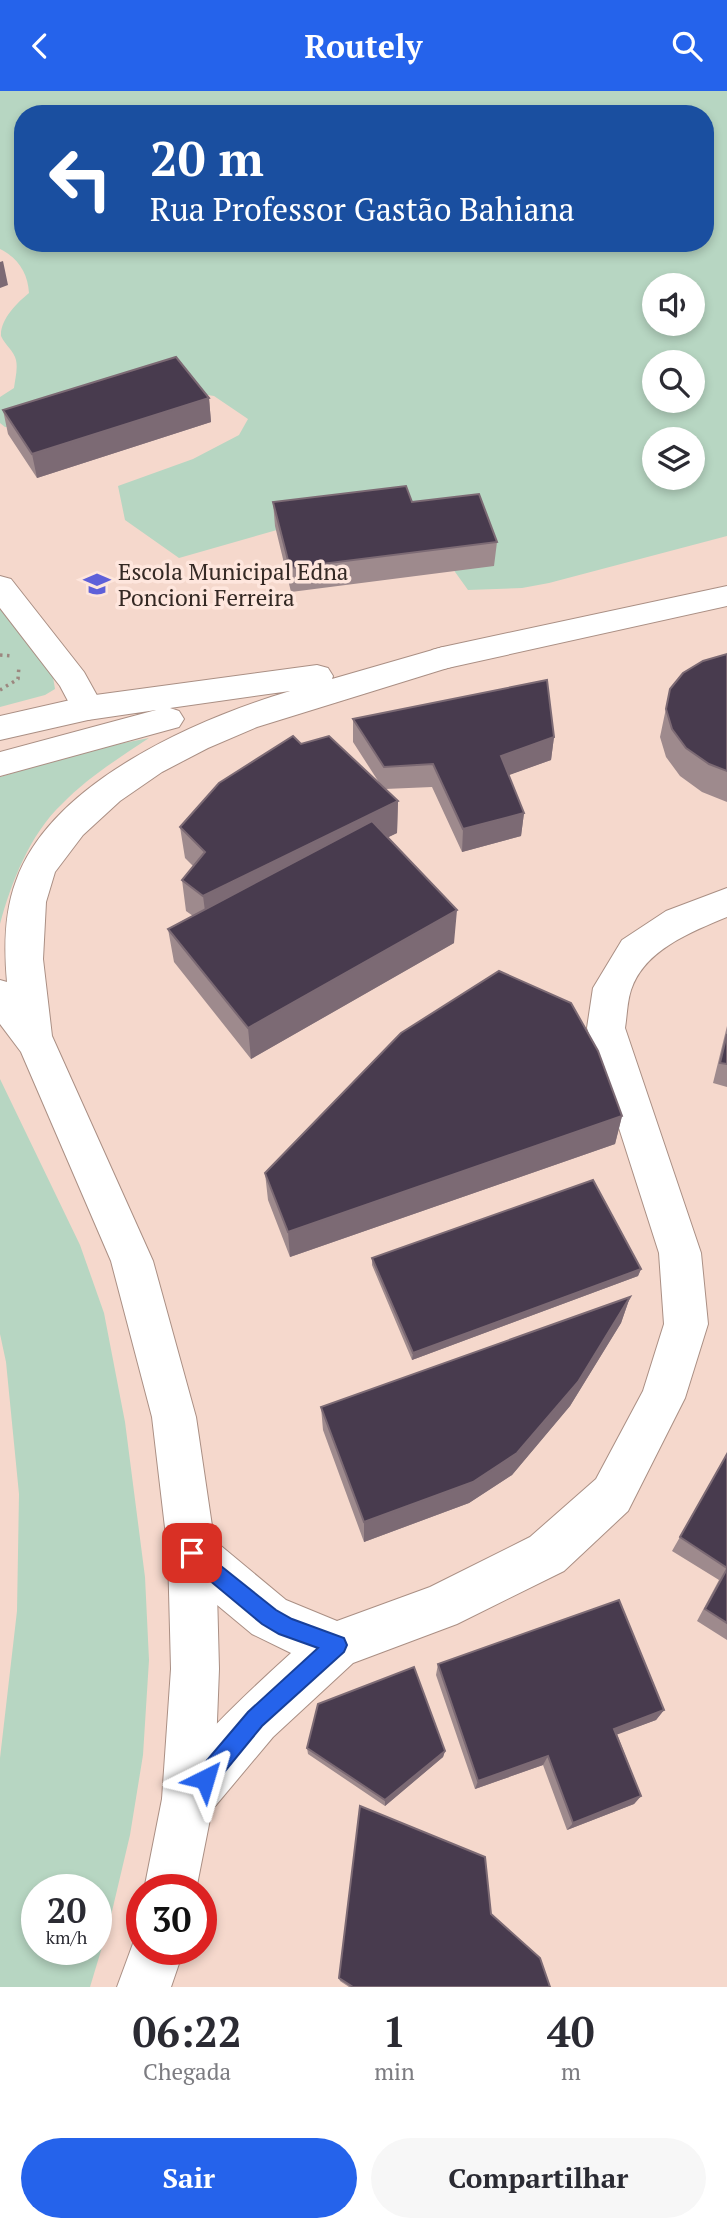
<!DOCTYPE html>
<html lang="pt">
<meta charset="utf-8">
<style>
body{margin:0;font-family:"PT Serif",serif;background:#f7f7f7;color:#2b2b33;height:100vh;display:flex;flex-direction:column;font-size:26px;white-space:nowrap}
*{box-sizing:border-box;margin:0}
p{font-size:23px;color:#7c7c81}
.icon{flex:none;width:38px;height:38px;fill:none;stroke:currentColor;stroke-width:2;stroke-linecap:round;stroke-linejoin:round}
.map{position:relative;height:1896px;overflow:hidden}
.drawer{display:flex;flex-direction:column;background:#fff;flex:1}
.drawer>*{flex:none}
.guide{position:absolute;left:14px;top:14px;width:700px;height:147px;border-radius:28px;box-shadow:0 4px 10px #0003;background:#1a4fa0;color:#fff;overflow:hidden}
.tools{position:absolute;left:642px;top:182px;display:grid;gap:14px}
.tools a{display:grid;place-items:center;width:63px;height:63px;border-radius:50%;background:#fff;box-shadow:0 4px 10px #0003;font-size:35px}
.speed{position:absolute;left:21px;top:1783px;display:flex;gap:14px;font-size:35px;font-weight:700;text-align:center}
.speed>*{display:grid;place-content:center;width:91px;height:91px;border-radius:50%;background:#fff;box-shadow:0 4px 10px #0003;line-height:1}
.speed small{font-size:18px;font-weight:400}
.speed .limit{border:10px solid #d22;background:#fff;color:#111}
.pin{position:absolute;display:grid;place-items:center;width:60px;height:60px;color:#fff;margin:-30px;border-radius:14px;box-shadow:0 4px 10px #0006}
.me{position:absolute;width:77px;margin:-38px;rotate:40deg;stroke-linejoin:round;filter:drop-shadow(0 0 5px #0008)}
.turn{display:flex;align-items:center;gap:24px;height:147px;padding:0 21px;font-size:32px}
.turn .icon{width:91px;height:91px;stroke-width:2.5}
.turn b{display:block;font-size:49px;line-height:60px}
.eta{display:flex;justify-content:space-evenly;align-items:center;height:119px;text-align:center}
.eta b{font-size:42px;font-weight:700;line-height:49px}
.cta{display:flex;gap:14px;margin-top:auto;padding:14px 21px}
.cta a{flex:1;height:80px;border-radius:42px;background:#2563eb;color:#fff;font-size:28px;font-weight:700;line-height:80px;text-align:center}
.cta a+a{background:#f7f7f7;color:#2b2b33}
header{display:flex;justify-content:space-between;align-items:center;height:91px;padding:0 21px;background:#2563eb;color:#fff;font-size:32px;font-weight:700}
.map>svg:first-child{display:block}
.green{fill:#b7d6c2;fill-rule:evenodd}
.lines{fill:none;stroke-linecap:round;stroke-linejoin:round}
.minor-casing{stroke:#aa8f84;stroke-width:2}
.major-casing{stroke:#aa8f84;stroke-width:2}
.highway-casing{stroke:#aa8f84;stroke-width:2}
.path{stroke:#9c877f;stroke-width:3.5;stroke-dasharray:2.5 4.5;stroke-linecap:butt}
.minor{fill:#fff;fill-rule:evenodd}
.major{fill:#fff;fill-rule:evenodd}
.highway{fill:#fff;fill-rule:evenodd}
.wall{fill:#9e8a8d}
.shaded-wall{fill:#7c6a74}
.building{fill:#483b4e;stroke:#7c6a74;stroke-width:2}
.route{fill:#2563eb;stroke:#184099;stroke-width:2}
.labels{text-anchor:middle;dominant-baseline:central;stroke-width:7;stroke-linejoin:round;paint-order:stroke}
.poi-label{font-size:23px;fill:#342924;stroke:#fee6dd;text-anchor:start}
</style>
<header><svg class="icon" aria-label="back" viewBox="0 0 24 24"><path d="M15 5l-7 7 7 7"/></svg>Routely<svg class="icon" aria-label="search" viewBox="0 0 24 24"><circle cx="10" cy="10" r="6"/><path d="M15 15l6 6"/></svg></header>
<div class="map">
<svg width="727" height="1896" viewBox="0 0 727 1896">
<rect width="100%" height="100%" fill="#f5d8cc"/>
<path class="green" d="M0,0H727V445L549,492L522,497L468,499L400,404L179,467L125,429L118,395L193,368L239,344L248,328L214,305L189,301L34,337L5,336L0,332V306L14,297C15,288 18,278 16,269C14,260 5,254 1,245C0,228 18,211 29,202C28,182 18,167 0,158ZM23,23H705V152H23ZM654,194H693V233H654ZM654,271H693V310H654ZM654,348H693V387H654Z
M0,515L53,586L55,598L45,604L0,616Z
M149,647C119,667 87,687 62,713C30,743 11,792 0,833V686L88,659Z
M0,988L80,1154L104,1222L125,1331L145,1486L149,1569L143,1664L130,1744L109,1833L90,1896H0V1667L17,1520L19,1403L6,1271L0,1243ZM96,1799V1858H37V1799Z"/>
<g class="lines">
<g class="minor-casing">
<path id="minor" d="M0,485L11,488L84,581L104,617L100,625L88,629L76,625L60,595L0,517Z
M727,797V826C691,841 644,859 631,899C627,911 627,925 625,937L701,1162L708,1233L685,1307L628,1420L564,1480L457,1533L353,1572L273,1646L206,1726L188,1734L170,1726L162,1708C183,1658 251,1599 291,1562L252,1543L175,1479L168,1462L175,1445L192,1438L209,1445L286,1509L337,1530L430,1496L530,1446L596,1388L643,1300L664,1233L659,1162L587,937L593,897L622,849L666,820Z"/>
</g>
<g class="major-casing">
<path id="major" d="M727,495V515L443,578L432,575L427,567L432,559L443,556Z"/>
</g>
<g class="highway-casing">
<path id="highway" d="M443,556L454,559L459,567L454,575L257,636L208,657L162,681L120,710L83,744L55,781L46,811L43,868L52,945L153,1170L196,1326L216,1462L219,1578L214,1708L196,1799H144L162,1708L171,1578L168,1462L152,1326L111,1170L21,961L0,933V889L7,891C4,858 4,822 16,790C51,691 197,628 290,600L170,617L179,620L184,628L179,636L0,685V661L156,619L88,629L0,649V625L88,605L317,574L328,577L333,585L332,588Z
M142,1837V1858H184L171,1896H117L138,1839Z"/>
</g>
<path class="path" d="M0,564L13,565
M0,599L18,588L19,575"/>
<use href="#minor" class="minor"/>
<use href="#major" class="major"/>
<use href="#highway" class="highway"/>
</g>
<path class="wall" d="M209,307L211,331L37,387L8,343L3,319Z
M273,411H412L497,451L494,475L291,501L275,435Z
M727,563V711L702,701L680,685L666,666L660,646L670,598Z
M353,628L554,646L551,669L508,684L524,722L521,745L462,761L432,696L385,698L398,710L397,742L388,746L454,852L251,968L174,871L168,838L193,825L186,820L182,789L193,775L185,767L180,736L301,653L380,693L353,651Z
M727,935V996L713,992Z
M622,1025L615,1053L290,1166L268,1109L265,1082Z
M372,1167L641,1178L638,1185L412,1269L372,1174Z
M630,1206L621,1232L570,1315L512,1384L469,1412L364,1451L323,1339L321,1316Z
M727,1363V1549L697,1530L719,1489L672,1460Z
M438,1573L664,1619L656,1629L617,1643L641,1705L634,1713L567,1739L543,1674L475,1698L436,1584Z
M307,1657L445,1660L443,1666L385,1715L308,1663Z
M491,1823L550,1896H349L340,1890L339,1887Z"/>
<path class="shaded-wall" d="M3,170L8,194L0,197V171Z
M209,307L211,331L37,387L32,363Z
M554,646L551,669L498,688L501,665Z
M398,710L397,742L207,835L203,805Z
M524,722L521,745L462,761L463,738Z
M457,819L454,852L251,968L248,937Z
M622,1025L615,1053L290,1166L288,1141Z
M641,1178L638,1185L412,1269L413,1262Z
M630,1206L621,1232L570,1315L512,1384L469,1412L364,1451V1431Z
M664,1619L656,1629L608,1647L614,1638Z
M445,1660L443,1666L385,1715V1709Z
M548,1665L543,1674L475,1698L478,1690Z
M641,1705L634,1713L567,1739L573,1732Z"/>
<path class="building" d="M176,266L209,307L32,363L3,319Z
M406,395L412,411L479,403L497,451L290,477L273,411Z
M727,563V680L709,673L686,657L672,638L666,618L670,598L683,582L703,570Z
M547,589L554,646L501,665L524,722L463,738L433,673L384,676L353,628Z
M293,645L301,653L329,645L398,710L203,805L182,789L205,761L180,736L219,692Z
M372,730L457,819L248,937L168,838Z
M499,880L571,912L598,960L622,1025L288,1141L265,1082L401,942Z
M727,943V973L720,972Z
M593,1089L641,1178L413,1262L372,1167Z
M630,1206L578,1291L517,1362L473,1391L364,1431L321,1316Z
M727,1363V1477L680,1446Z
M727,1478V1532L705,1518Z
M619,1509L664,1619L614,1638L641,1705L573,1732L548,1665L478,1690L438,1573Z
M414,1576L445,1660L385,1709L307,1657L318,1613Z
M360,1715L485,1766L491,1823L540,1867L550,1896H353L339,1887Z"/>
<path class="route" d="M192,1452L276,1519L292,1528L344,1547L347,1554L344,1561L262,1635L212,1696L205,1699L197,1696L194,1688L197,1681L248,1621L318,1557L279,1543L262,1533L185,1469L182,1462L185,1455Z"/>
<defs>
<g id="school-bare" transform="scale(2.1)"><path d="M0-5L7-2L0 1L-7-2ZM-4 1L0 2.5L4 1V4Q0 6-4 4Z" fill="#5e60d9" stroke="#fee6dd" stroke-width="2.5" paint-order="stroke"/></g>
</defs>
<g fill-rule="evenodd">
<use href="#school-bare" x="97" y="493"/>
</g>
<g class="labels">
<g class="poi-label">
<text x="118" y="480">Escola Municipal Edna<tspan x="118" dy="26">Poncioni Ferreira</tspan></text>
</g>
</g>
</svg>
<div class="tools">
<a><svg class="icon" aria-label="sound" viewBox="0 0 24 24"><path d="M4 9h4l5-4v14l-5-4H4zM17 9q2 3 0 6"/></svg></a>
<a><svg class="icon" aria-label="search" viewBox="0 0 24 24"><circle cx="10" cy="10" r="6"/><path d="M15 15l6 6"/></svg></a>
<a><svg class="icon" aria-label="layers" viewBox="0 0 24 24"><path d="M12 4l9 5-9 5-9-5zM3 14l9 5 9-5"/></svg></a>
</div>
<div class="speed"><div>20<small>km/h</small></div><div class="limit">30</div></div>
<div class="pin" style="left:192px;top:1462px;background:#d93025"><svg class="icon" aria-label="arrive" viewBox="0 0 24 24"><path d="M6 21V4h12l-3 4 3 4H6"/></svg></div>
<svg class="me" style="left:205px;top:1688px" viewBox="-20 -20 40 40"><path d="M0-17L14 15 0 8-14 15z" fill="#2563eb" stroke="#fff" stroke-width="4"/></svg>
<div class="guide">
<div class="turn"><svg class="icon" aria-label="left" viewBox="0 0 24 24"><path d="M17 20v-9H6M10 6l-5 5 5 5"/></svg><div><b>20 m</b>Rua Professor Gastão Bahiana</div></div>
</div>
</div>
<section class="drawer">
<div class="eta">
<div><b>06:22</b><p>Chegada</p></div>
<div><b>1</b><p>min</p></div>
<div><b>40</b><p>m</p></div>
</div>
<div class="cta"><a>Sair</a><a>Compartilhar</a></div>
</section>
